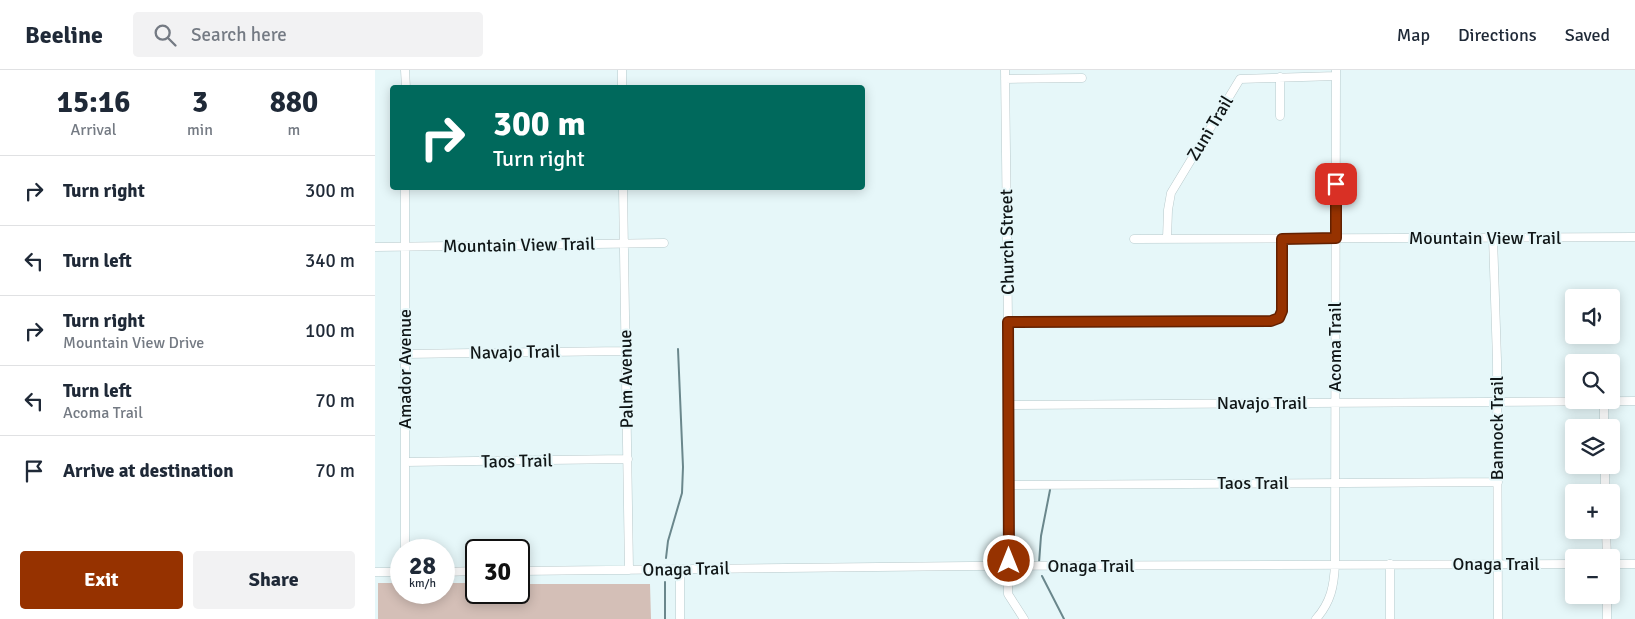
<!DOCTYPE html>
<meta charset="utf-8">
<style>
body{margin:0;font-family:Signika,sans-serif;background:#f2f2f3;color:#1f2937;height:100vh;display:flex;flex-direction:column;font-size:19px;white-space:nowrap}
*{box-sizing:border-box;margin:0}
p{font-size:16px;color:#747a83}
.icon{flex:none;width:28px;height:28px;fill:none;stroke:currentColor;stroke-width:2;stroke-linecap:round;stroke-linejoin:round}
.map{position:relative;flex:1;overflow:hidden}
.sheet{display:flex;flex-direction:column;background:#fff;width:375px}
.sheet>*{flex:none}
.hud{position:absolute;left:15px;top:15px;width:475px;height:105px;border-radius:5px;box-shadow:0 2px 12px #0003;background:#00695c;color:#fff;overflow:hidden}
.fabs{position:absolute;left:1190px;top:219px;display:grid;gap:10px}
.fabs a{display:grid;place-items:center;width:55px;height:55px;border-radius:5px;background:#fff;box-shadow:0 2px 12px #0003;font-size:25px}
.speed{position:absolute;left:15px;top:469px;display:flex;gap:10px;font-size:25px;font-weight:700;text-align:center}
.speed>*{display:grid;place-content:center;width:65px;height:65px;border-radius:50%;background:#fff;box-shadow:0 2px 12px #0003;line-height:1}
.speed small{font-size:12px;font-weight:400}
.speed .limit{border:2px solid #111;border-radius:8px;background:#fff;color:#111}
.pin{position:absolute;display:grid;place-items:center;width:42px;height:42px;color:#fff;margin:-21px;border-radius:10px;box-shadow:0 2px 8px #0006}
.me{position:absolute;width:55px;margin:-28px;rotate:0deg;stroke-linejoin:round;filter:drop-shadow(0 0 4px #0008)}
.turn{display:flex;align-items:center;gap:18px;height:105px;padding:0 20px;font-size:22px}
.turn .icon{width:65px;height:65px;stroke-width:2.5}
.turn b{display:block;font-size:35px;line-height:42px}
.eta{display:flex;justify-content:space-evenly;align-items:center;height:85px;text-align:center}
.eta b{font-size:30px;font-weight:800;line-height:35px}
.primary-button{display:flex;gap:10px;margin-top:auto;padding:10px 20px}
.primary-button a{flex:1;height:58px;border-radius:5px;background:#963200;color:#fff;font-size:20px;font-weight:800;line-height:58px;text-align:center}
.primary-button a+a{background:#f2f2f3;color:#1f2937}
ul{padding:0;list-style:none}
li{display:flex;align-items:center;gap:15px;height:70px;padding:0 20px;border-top:1px solid #e0e1e3}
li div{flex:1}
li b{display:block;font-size:19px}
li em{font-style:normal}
header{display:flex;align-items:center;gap:30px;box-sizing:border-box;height:70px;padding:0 25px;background:#fff;border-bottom:1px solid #e0e1e3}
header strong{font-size:24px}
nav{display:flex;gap:28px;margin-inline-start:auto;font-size:18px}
.search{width:350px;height:45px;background:#f2f2f3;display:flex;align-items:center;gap:12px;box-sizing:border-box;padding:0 18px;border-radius:5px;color:#747a83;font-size:19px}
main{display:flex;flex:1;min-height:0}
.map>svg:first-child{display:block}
.green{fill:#d4bfb7}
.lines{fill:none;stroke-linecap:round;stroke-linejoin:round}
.stream{stroke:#6a878c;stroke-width:2}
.minor-casing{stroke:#b8c9cb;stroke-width:9}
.minor{stroke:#fff;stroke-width:8}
.route-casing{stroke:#622000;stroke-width:12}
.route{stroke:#963200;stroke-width:9}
.labels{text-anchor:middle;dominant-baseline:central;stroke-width:4;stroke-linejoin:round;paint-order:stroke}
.street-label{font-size:18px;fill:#101617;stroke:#e6f7f9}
</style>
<header>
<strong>Beeline</strong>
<div class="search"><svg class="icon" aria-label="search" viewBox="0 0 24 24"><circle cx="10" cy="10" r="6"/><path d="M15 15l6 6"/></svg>Search here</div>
<nav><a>Map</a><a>Directions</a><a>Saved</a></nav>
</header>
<main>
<section class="sheet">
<div class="eta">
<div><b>15:16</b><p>Arrival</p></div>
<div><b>3</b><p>min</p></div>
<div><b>880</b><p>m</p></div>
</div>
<ul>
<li><svg class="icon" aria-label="right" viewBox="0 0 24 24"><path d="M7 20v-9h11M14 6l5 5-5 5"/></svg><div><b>Turn right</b></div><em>300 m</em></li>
<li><svg class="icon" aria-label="left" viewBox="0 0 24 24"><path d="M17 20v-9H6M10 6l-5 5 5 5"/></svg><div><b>Turn left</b></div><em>340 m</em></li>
<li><svg class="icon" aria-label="right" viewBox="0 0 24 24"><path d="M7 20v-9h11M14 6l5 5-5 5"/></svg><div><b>Turn right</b><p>Mountain View Drive</p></div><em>100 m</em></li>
<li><svg class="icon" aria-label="left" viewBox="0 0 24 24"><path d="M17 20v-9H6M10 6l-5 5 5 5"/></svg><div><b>Turn left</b><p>Acoma Trail</p></div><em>70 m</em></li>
<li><svg class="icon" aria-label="arrive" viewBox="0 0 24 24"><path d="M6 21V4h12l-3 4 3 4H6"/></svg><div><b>Arrive at destination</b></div><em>70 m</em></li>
</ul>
<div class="primary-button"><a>Exit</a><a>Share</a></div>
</section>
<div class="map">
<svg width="1260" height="549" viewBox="0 0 1260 549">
<rect width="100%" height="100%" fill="#e6f7f9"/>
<path class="green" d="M3,513H26V522H69V513H101V522H144V514H275L276,549H3Z"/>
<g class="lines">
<path class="stream" d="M291,488L293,471L307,423L308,397L303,279
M664,493L666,466L675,420
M667,506L689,549
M290,512V549"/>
<g class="minor-casing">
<path id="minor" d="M30,0L31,18
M630,0L634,335L633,524L649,549
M630,9L707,8
M247,18V0
M905,46V7
M248,118L254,500
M1118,167L1122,290L1123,549
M759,169L1260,167
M792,169L793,140L796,123L865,9L961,6
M0,177L289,173
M633,252L896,251L904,248L907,241V169
M30,284L250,281
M1229,331V358
M634,335L1260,331
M30,392L253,389
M1230,395V422
M634,415L1123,412
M1231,460L1232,488
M30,480V118
M1015,494V549
M1236,494H1260
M144,501L595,496L1199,494
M0,502H26
M69,502L101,501
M305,549V499
M941,549C956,532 959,516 960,494L961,0
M1232,549V525"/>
</g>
<use href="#minor" class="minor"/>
</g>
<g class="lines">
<g class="route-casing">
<path id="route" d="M634,491L633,252L896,251L904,248L907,241V169L961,168V114"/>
</g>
<use href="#route" class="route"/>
</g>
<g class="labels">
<g class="street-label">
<text transform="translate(835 58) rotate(-59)">Zuni Trail</text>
<text x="1110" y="168">Mountain View Trail</text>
<text transform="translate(632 172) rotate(-91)">Church Street</text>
<text transform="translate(144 175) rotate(-1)">Mountain View Trail</text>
<text transform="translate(960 277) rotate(-90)">Acoma Trail</text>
<text transform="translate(140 282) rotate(-1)">Navajo Trail</text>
<text transform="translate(30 299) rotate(-90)">Amador Avenue</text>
<text transform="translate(251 309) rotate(-91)">Palm Avenue</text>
<text x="887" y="333">Navajo Trail</text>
<text transform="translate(1122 358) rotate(-90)">Bannock Trail</text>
<text transform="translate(142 391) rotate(-1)">Taos Trail</text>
<text x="878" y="413">Taos Trail</text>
<text x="1121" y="494">Onaga Trail</text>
<text x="716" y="496">Onaga Trail</text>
<text transform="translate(311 499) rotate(-1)">Onaga Trail</text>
</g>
</g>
</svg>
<div class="fabs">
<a><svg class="icon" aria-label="sound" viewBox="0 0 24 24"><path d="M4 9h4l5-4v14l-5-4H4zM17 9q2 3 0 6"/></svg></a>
<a><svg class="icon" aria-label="search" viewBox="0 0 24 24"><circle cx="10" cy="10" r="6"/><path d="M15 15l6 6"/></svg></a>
<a><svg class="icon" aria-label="layers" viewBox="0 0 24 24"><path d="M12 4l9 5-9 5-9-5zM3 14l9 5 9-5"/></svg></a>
<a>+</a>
<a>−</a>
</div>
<div class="speed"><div>28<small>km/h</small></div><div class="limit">30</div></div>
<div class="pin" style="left:961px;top:114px;background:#d93025"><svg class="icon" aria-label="arrive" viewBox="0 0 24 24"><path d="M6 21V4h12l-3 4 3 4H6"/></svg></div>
<svg class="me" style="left:634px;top:491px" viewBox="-20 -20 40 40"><circle r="17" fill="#963200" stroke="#fff" stroke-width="3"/><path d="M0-11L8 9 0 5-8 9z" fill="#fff"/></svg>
<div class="hud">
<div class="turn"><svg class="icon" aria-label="right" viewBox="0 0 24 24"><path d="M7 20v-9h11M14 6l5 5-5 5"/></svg><div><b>300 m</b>Turn right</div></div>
</div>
</div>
</main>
